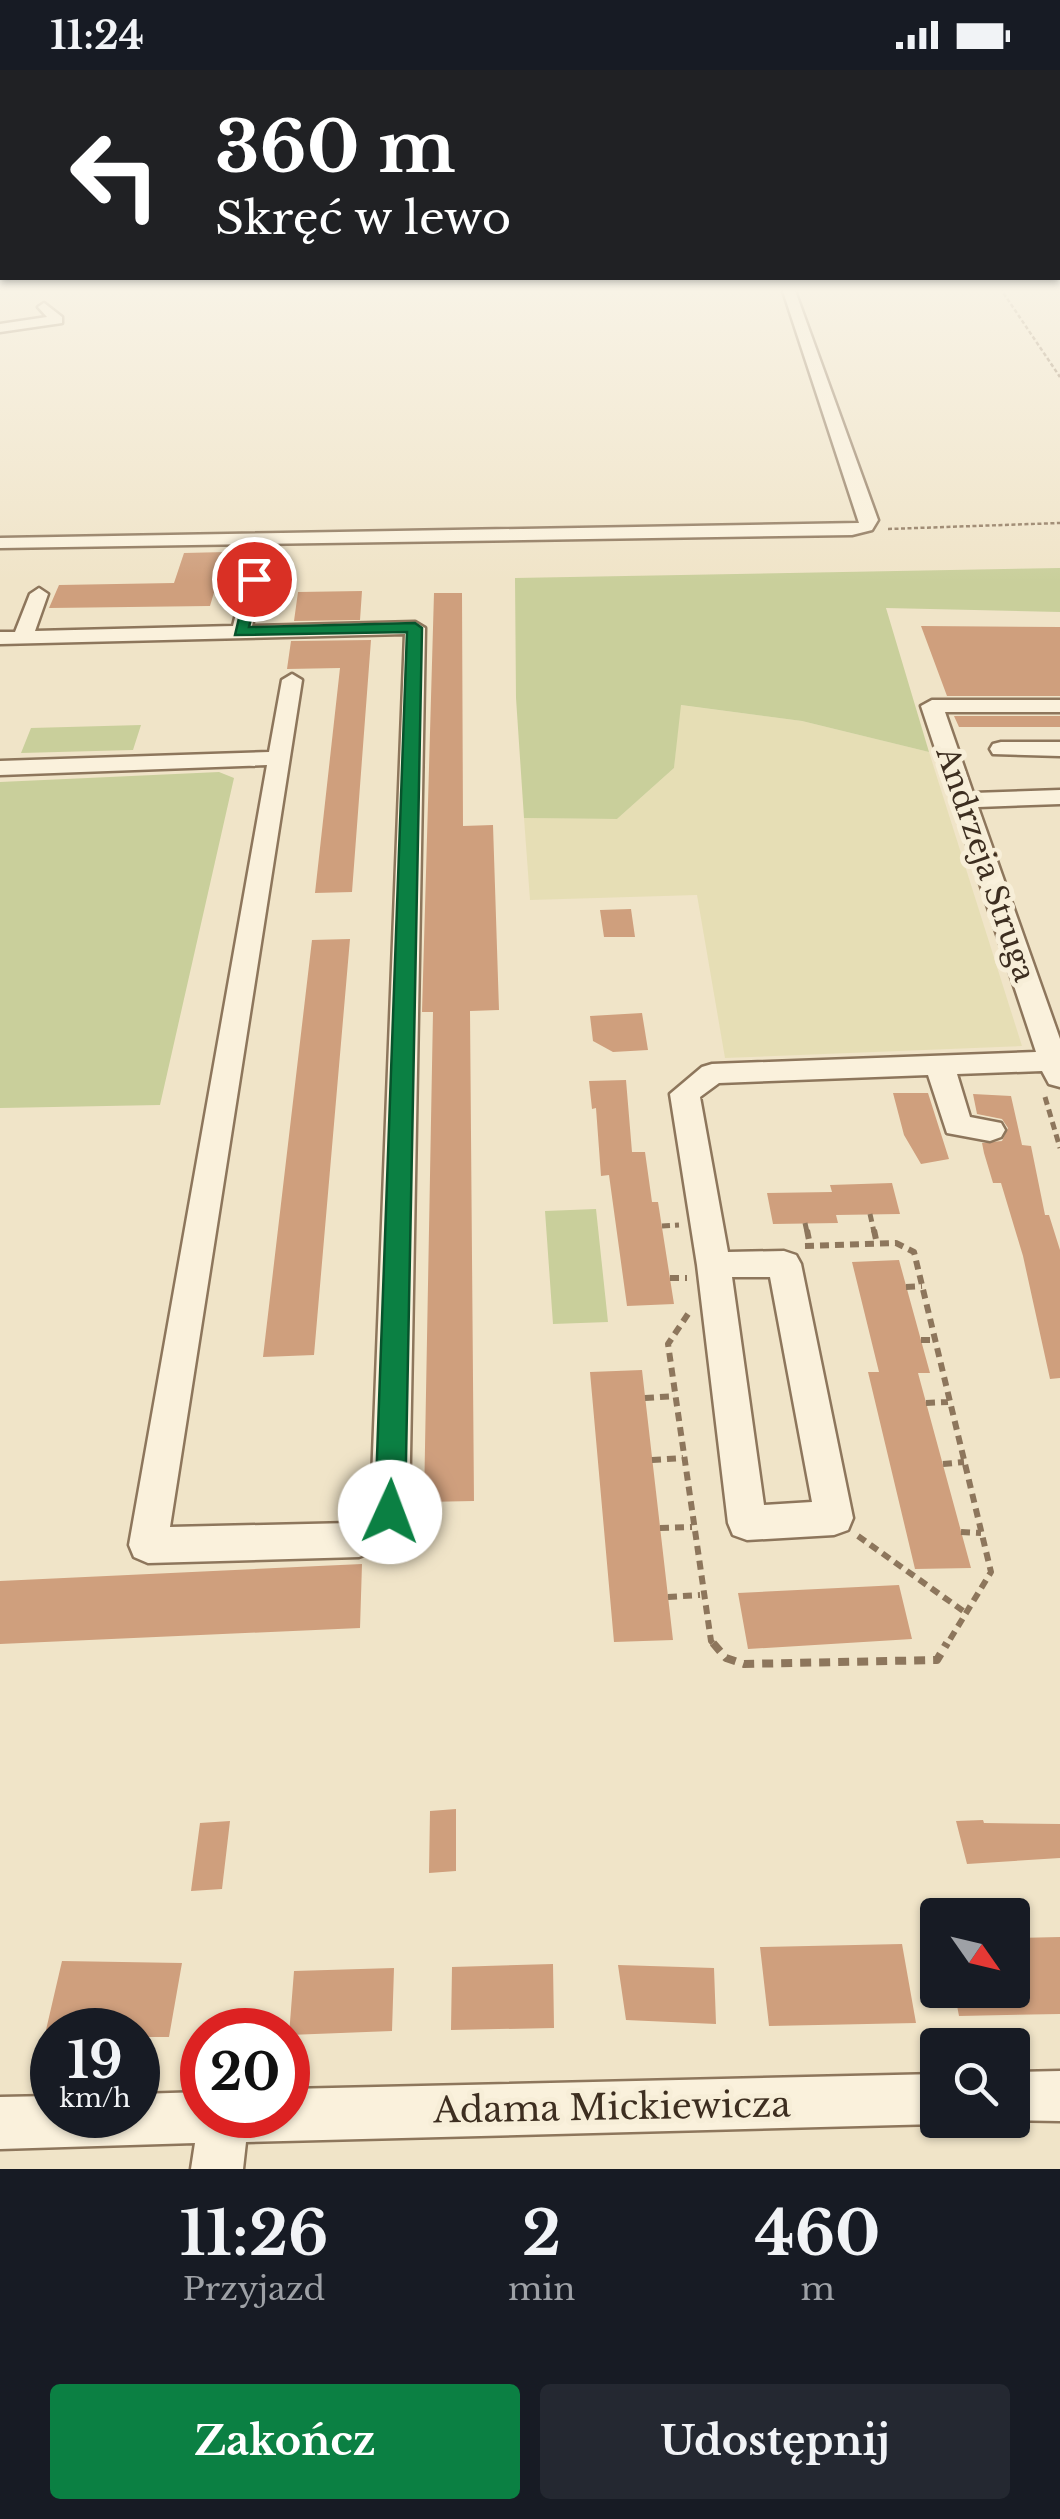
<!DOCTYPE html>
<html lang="pl">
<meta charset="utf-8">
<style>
body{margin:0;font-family:"Libre Baskerville",serif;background:#242831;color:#f1f3f6;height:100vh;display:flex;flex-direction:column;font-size:38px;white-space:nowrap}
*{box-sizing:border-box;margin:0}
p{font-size:32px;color:#9ea1a6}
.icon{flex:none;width:55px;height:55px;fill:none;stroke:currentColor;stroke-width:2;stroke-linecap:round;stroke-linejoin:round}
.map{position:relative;height:2099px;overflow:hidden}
.sheet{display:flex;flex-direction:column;background:#171b24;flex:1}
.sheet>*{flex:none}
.banner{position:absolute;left:0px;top:0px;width:1060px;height:210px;box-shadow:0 2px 8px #0004;background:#202124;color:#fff;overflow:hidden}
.needle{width:65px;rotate:124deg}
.tools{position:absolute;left:920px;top:1828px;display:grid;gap:20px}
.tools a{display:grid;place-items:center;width:110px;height:110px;border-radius:10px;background:#171b24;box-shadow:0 2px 8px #0004;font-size:50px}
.speed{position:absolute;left:30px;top:1938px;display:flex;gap:20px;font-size:50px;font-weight:700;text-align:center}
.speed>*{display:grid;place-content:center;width:130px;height:130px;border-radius:50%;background:#171b24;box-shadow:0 2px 8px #0004;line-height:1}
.speed small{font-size:25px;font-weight:400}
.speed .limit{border:15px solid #d22;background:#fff;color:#111}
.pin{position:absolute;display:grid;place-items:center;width:85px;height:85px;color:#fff;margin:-42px;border:5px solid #fff;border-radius:50%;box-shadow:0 2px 10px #0007}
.me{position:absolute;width:110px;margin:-55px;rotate:2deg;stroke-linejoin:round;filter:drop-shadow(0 0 8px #0008)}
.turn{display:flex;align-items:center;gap:35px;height:210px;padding:0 50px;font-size:45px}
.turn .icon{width:130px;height:130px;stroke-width:2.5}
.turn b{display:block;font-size:70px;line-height:85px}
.eta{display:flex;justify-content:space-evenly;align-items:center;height:170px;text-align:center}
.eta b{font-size:60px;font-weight:800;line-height:70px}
.action{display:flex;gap:20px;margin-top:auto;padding:20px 50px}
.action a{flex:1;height:115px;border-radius:10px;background:#0b8043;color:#fff;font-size:40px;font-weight:800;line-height:115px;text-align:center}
.action a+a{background:#242831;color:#f1f3f6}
.status{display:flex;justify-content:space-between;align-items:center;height:70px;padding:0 50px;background:#171b24;direction:ltr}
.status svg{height:28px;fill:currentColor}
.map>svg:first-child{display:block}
.farmland{fill:#e6deb5}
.green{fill:#c9cf9b}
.building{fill:#cf9f7d}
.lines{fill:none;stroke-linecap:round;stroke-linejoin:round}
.minor-casing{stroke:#8d765c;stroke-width:5}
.path-far3{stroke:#8d765c;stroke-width:2.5;stroke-dasharray:4 2.5;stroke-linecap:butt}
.path-far2{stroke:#8d765c;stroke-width:5;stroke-dasharray:8 5;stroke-linecap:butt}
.path-far1{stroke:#8d765c;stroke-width:6;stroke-dasharray:9 6;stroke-linecap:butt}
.path{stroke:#8d765c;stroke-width:8;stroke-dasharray:11 8;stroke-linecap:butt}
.minor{fill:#faf1dc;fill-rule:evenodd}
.route{fill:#0b8043;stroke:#07532c;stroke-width:2.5}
.labels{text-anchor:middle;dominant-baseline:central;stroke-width:10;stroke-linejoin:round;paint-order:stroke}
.street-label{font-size:30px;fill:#3d2e20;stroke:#f7eed8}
.near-street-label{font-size:35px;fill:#3d2e20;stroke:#f7eed8}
</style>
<div class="status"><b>11:24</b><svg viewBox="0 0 49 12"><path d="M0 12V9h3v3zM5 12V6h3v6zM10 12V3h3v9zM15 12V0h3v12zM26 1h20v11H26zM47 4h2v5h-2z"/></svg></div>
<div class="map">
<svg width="1060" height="2099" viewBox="0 0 1060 2099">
<rect width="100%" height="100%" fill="#f0e4c8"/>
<path class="farmland" d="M680,635L802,651L929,682L1022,976L725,988L697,825L530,830L524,748L617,749L674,698Z"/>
<path class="green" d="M1060,498V542L886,538L929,682L802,651L681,635L674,698L617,749L524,748L516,628L515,508Z
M141,655L133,680L21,683L31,658Z
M219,702L234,708L160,1035L0,1038V712Z
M596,1139L608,1252L553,1254L545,1141Z"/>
<path class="building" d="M226,482L210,536L49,538L59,515L174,513L184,483Z
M362,521L360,550L294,551L298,522Z
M434,523H462L463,756L493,755L499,940L470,941L474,1431L424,1432L433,942H422Z
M921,556L1060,557V626H947Z
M371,570L352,822L315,823L340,598L287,599L291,571Z
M954,646H1060V657H959Z
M631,839L635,867H604L600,840Z
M350,869L314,1285L263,1287L312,870Z
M642,943L648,980L613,982L593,971L590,946Z
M626,1010L632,1082H645L652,1132H658L674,1234L627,1236L609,1105L601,1106L596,1038L592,1039L589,1011Z
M893,1023H928L949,1089L921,1094L904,1065Z
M973,1024L1011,1026L1022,1075L1031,1076L1045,1145H1049L1060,1180V1308L1050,1309L1023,1186L1001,1113H993L984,1083L982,1073L1002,1071L1008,1058L1002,1049L977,1044Z
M892,1113L900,1144L836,1145L838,1153L773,1154L767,1123L832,1122L830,1115Z
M899,1190L930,1303H918L971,1498L915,1499L868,1302H879L852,1192Z
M642,1300L673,1570L614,1572L590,1302Z
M362,1494L360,1558L0,1574V1511Z
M899,1515L912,1569L748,1579L738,1523Z
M456,1739V1801L429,1803L430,1741Z
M983,1750L984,1753L1060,1754V1788L967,1794L956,1751Z
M230,1751L222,1819L191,1821L200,1753Z
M1060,1867V1944L959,1946L954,1920H1012V1868Z
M902,1874L916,1953L769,1956L760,1877Z
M62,1891L182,1893L169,1967H138V1960H46Z
M553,1894L554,1958L451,1960L452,1897Z
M618,1895L714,1898L716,1954L626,1950Z
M394,1898L392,1961L289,1965L294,1901Z"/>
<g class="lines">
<g class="minor-casing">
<path id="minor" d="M782,218H794L878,450L872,460L852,465L0,478V468L859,453Z
M44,233L62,247V253L0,262V254L47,247L38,237Z
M260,477L269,482L252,556L415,552L425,558L409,1442C400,1462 380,1480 359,1487L148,1493L134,1487L129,1475L267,695L0,705V691L269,682L282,610L292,604L302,610L170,1457L351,1453L371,1435L405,564L0,574V562H15L30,524L39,518L48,524L35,561L233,556L251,482Z
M932,630H1060V642H945L973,723L1060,720V734L978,737L1060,969V1017L1049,1014L1042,1001L957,1004L970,1047L1001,1053L1005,1060L1001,1067L990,1071L947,1063L928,1005L719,1013L700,1027L728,1182L784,1181L796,1185L801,1194L853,1448L848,1460L834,1465L747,1470L733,1465L728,1453L697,1195L670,1024L702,997L712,994L1036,982L921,636ZM732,1207H770L812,1432L764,1435Z
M1001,672H1060V686L993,684L990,679L993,674Z
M1060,2001V2051L1006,2050H1012V2002Z
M938,2004V2050H948L938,2054L246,2072L243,2099H191L195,2073L0,2079V2027L52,2026V2045H138V2024L202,2022V2045H288V2019Z"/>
</g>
<path class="path-far3" d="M1000,218L1060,307
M888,459L1060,453"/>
<path class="path-far2" d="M1045,1027L1060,1078
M870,1144L874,1162
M805,1153L807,1162
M662,1156L679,1155"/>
<path class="path-far1" d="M807,1160L810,1175
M874,1160L877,1174
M805,1176L896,1173L914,1182L991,1502L946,1576
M670,1208H687
M906,1217L922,1216
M688,1244L668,1274L711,1571L715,1576
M921,1270H935
M645,1328L675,1326
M926,1333L948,1332
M652,1390L683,1388
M943,1394L964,1392
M660,1458L692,1457
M961,1462L981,1463
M858,1466L966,1543
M668,1527L700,1525"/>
<path class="path" d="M713,1573L726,1588L744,1594L937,1590L947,1573
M958,2058H997"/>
<use href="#minor" class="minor"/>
</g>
<linearGradient id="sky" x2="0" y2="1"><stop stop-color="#8fbad6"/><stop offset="0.43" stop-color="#f8f3e6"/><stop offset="1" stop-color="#f8f3e6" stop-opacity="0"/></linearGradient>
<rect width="1060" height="512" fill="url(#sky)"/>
<path class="route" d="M249,506L261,509L249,557L415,553L422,558L405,1442L400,1451L390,1455L380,1451L375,1442L407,562L235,565Z"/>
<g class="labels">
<g class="street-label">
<text transform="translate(986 794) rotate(71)">Andrzeja Struga</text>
</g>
<g class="near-street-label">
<text transform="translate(612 2037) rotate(-1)">Adama Mickiewicza</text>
</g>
</g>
</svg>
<div class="tools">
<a><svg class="needle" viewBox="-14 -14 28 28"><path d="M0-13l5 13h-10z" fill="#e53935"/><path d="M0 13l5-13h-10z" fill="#9ea1a6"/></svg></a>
<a><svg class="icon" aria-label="search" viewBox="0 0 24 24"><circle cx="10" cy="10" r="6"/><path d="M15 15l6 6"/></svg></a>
</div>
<div class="speed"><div>19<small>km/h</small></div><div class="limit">20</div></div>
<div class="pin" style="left:254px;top:509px;background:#d93025"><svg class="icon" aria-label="arrive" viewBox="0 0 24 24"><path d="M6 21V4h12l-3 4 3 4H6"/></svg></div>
<svg class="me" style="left:390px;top:1442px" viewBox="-20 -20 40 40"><circle r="19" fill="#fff"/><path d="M0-13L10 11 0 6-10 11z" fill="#0b8043"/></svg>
<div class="banner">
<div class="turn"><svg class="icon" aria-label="left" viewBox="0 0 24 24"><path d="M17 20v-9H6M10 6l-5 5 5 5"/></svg><div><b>360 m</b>Skręć w lewo</div></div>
</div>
</div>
<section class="sheet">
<div class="eta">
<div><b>11:26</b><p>Przyjazd</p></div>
<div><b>2</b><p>min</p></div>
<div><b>460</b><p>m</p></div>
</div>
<div class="action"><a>Zakończ</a><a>Udostępnij</a></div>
</section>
